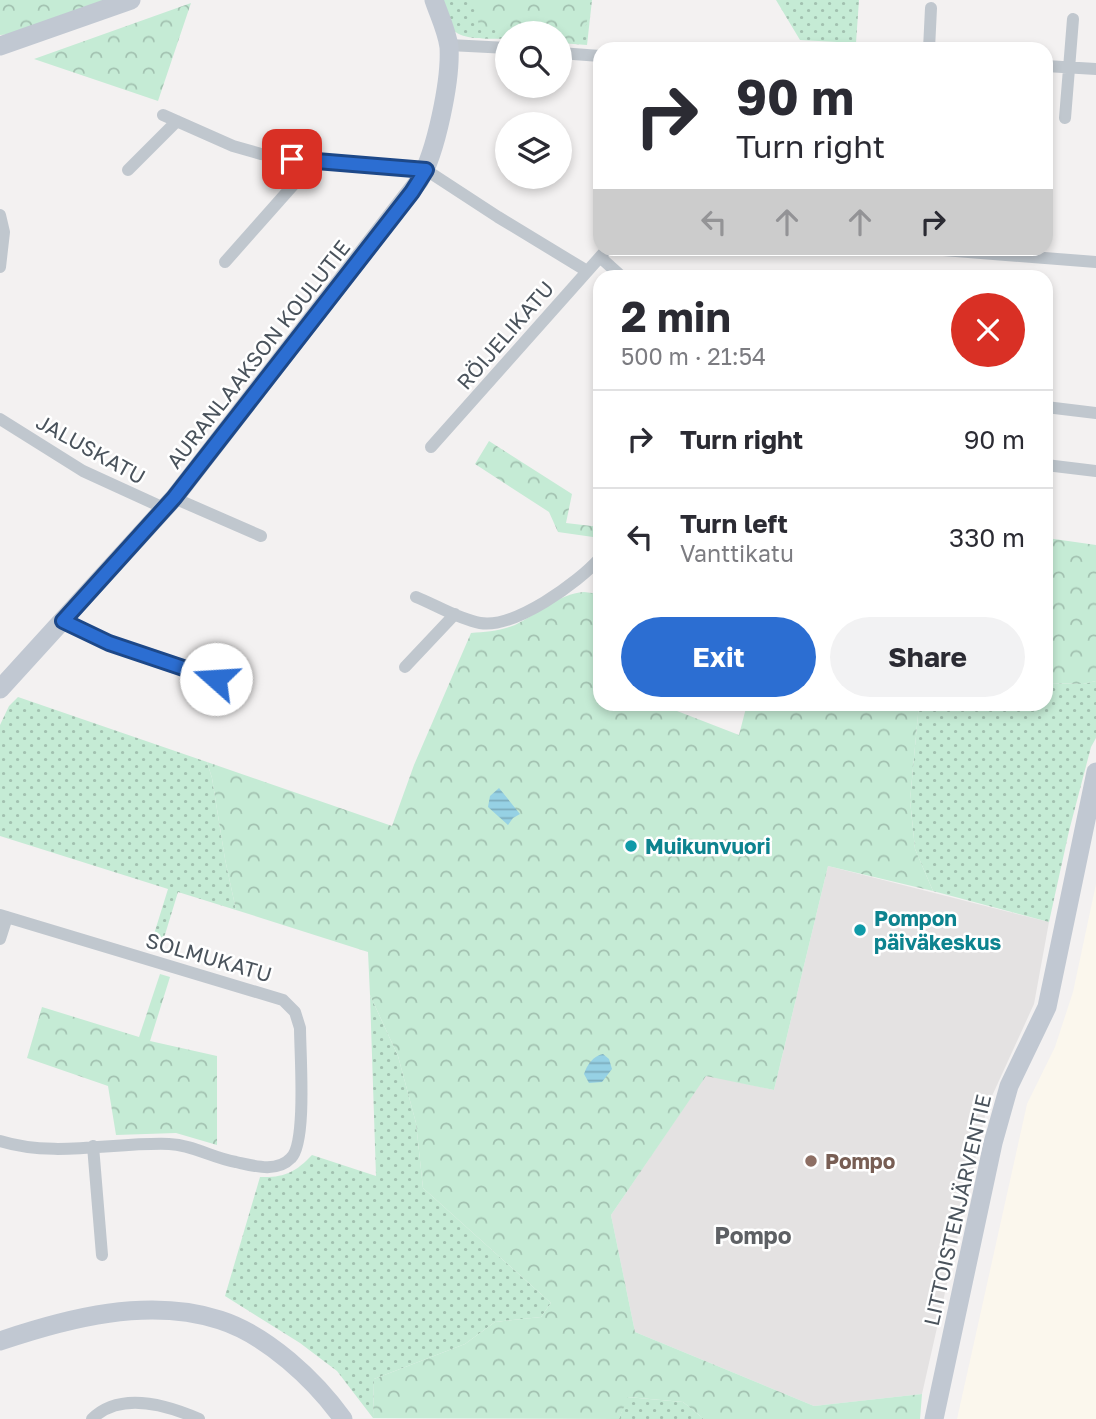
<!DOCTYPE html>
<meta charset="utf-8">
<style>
body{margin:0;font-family:"Golos Text",sans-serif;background:#f2f2f3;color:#2b2b33;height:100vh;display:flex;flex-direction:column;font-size:26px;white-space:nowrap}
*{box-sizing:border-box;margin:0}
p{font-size:23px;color:#7c7c81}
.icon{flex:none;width:38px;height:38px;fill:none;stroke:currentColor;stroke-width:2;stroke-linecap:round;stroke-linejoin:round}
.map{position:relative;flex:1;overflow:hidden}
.panel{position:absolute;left:593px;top:270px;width:460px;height:441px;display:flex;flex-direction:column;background:#fff;border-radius:21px;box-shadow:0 4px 10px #0003}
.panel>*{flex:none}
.hud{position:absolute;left:593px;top:42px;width:460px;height:214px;border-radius:21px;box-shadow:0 4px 10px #0003;background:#fff;color:#2b2b33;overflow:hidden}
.fabs{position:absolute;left:495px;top:21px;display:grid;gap:14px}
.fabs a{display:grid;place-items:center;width:77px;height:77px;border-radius:50%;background:#fff;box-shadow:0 4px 10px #0003;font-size:35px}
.pin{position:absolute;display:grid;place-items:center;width:60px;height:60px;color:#fff;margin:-30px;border-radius:14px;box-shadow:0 4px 10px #0006}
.me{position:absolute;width:77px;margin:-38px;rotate:289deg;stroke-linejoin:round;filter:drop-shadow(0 0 5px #0008)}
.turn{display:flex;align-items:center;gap:24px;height:147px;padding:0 28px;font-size:32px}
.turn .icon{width:91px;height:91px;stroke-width:2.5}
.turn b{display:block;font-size:49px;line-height:60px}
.lanes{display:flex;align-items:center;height:66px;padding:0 28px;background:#0003;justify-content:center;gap:35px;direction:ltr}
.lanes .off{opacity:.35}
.round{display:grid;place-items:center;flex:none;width:74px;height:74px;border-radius:37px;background:#f2f2f3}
.summary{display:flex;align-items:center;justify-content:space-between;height:119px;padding:0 28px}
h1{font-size:42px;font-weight:700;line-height:52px}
.button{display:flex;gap:14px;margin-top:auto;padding:14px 28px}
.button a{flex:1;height:80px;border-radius:42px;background:#2c6ed2;color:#fff;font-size:28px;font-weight:700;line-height:80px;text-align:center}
.button a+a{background:#f2f2f3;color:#2b2b33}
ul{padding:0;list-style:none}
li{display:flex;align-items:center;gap:21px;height:98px;padding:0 28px;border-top:2px solid #e1e1e2}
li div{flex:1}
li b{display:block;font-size:26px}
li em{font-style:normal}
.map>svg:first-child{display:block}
.commercial{fill:#fbf7ed}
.education{fill:#e4e2e2}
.grass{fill:url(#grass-dots)}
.forest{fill:url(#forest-crowns)}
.water{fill:url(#water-rules)}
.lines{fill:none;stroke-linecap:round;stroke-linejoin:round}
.street{stroke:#c0c7ce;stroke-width:12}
.secondary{stroke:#c1c8d2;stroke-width:19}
.route-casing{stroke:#1d4888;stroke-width:18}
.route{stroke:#2c6ed2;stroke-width:12}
.culture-dot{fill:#0f9aa8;stroke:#fff;stroke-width:2.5}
.education-dot{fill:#8d6e63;stroke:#fff;stroke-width:2.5}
.labels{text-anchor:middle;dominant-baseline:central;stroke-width:5;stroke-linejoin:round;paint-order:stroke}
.street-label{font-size:21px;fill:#4a535c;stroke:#fff}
.culture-label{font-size:21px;font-weight:bold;fill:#0d838f;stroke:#fff;text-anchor:start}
.education-label{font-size:21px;font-weight:bold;fill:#785e54;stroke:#fff;text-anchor:start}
.neighbourhood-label{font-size:23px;font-weight:bold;fill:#5e6165;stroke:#fff}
</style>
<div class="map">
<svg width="1096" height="1419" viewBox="0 0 1096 1419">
<defs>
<pattern id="grass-dots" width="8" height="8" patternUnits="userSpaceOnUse" patternTransform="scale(1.75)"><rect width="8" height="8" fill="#c5ebd5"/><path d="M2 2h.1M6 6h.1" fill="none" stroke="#a2c1b0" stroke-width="1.8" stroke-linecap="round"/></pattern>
<pattern id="forest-crowns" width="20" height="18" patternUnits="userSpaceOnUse" patternTransform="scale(1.75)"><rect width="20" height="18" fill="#c5ebd5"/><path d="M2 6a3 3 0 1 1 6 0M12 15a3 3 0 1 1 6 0" fill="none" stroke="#a2c1b0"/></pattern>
<pattern id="water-rules" width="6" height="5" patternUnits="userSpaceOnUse" patternTransform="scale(1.75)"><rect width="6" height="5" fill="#96d1e4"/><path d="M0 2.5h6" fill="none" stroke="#7cacbc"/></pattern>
</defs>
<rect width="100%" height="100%" fill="#f3f1f1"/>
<path class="commercial" d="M1096,884V1419H957L1027,1104L1055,1047L1073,992Z"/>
<path class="education" d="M828,866L1049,922L1034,1004L987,1107L922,1394L814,1406L635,1332L611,1215L706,1075L774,1090Z"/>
<path class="grass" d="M440,0H592L587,45L560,43V33H508L507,39C491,38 459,42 450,26C445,19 443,8 440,0Z
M776,0H859L856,43L800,40Z
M1096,681V738L1091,747L1069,831L1049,922L933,891L915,849L910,800L919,704H1046L1047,683L1083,684Z
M18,697L207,762L212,778L225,859L236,910L178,892L160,951L150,947L168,889L0,836V725L9,706Z
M370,995L398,1056L416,1123L423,1188L551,1303L541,1317L495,1322L465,1344L374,1379L373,1418L337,1371L300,1343L225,1296L260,1177C284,1178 296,1172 312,1155L376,1176Z
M627,1397L683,1402L704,1419H619Z"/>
<path class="forest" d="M0,0H107L13,34L0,35Z
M473,0H586L590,9L582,41L560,43V33H508L507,38H504L502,30L480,29Z
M191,3L158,101L34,59Z
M489,441L572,494L566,523L600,527V538L558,532L549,512L475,464Z
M1047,538L1096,545V681L1083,684L1047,683Z
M584,592L600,594V704H659L739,735L747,704H919L910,800L915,849L933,891L828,866L774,1090L706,1076L611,1215L635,1332L814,1406L922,1394L920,1419H704L683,1402L628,1397L619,1419L373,1418L374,1379L465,1344L495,1322L541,1317L551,1303L423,1188L416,1123L398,1056L370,995L368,952L236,910L225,859L212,778L207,762L392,826L414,765L471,633C486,632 500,631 515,625C538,614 558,594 584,592Z
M160,974L170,977L150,1041L217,1056V1145L176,1133L116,1135L108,1086L27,1058L42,1007L139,1037Z"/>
<path class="water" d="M499,788L520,814L513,818L508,825L488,807L490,796Z
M603,1054L609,1059L612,1069L602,1082L589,1083L584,1074C587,1065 593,1056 603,1054Z"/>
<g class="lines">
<path class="street" d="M449,45L508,48
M929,49L931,8
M560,53L600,56
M1046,66L1096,69
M163,115L233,146L261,154L426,170L498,217L587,271
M1065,118L1073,19
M128,170L177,121
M0,215L4,232L0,267
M918,248L1096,262
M600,257L621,276
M225,262L303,174L310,161
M1046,407L1096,413
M0,419L83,471L166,509
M431,447L608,248
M1046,465L1096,471
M174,498L261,536
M416,597C436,605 458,619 480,623C514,629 578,583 600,558
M63,621L109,643L216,679
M405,667L455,614
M0,915L283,1000L295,1012L300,1028C300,1053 307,1143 291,1158C277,1173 254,1166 236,1162C213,1158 193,1145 169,1144C114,1142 54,1158 0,1141
M0,939L7,917
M93,1146L102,1255
M92,1419C120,1391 167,1405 199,1419"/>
<path class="secondary" d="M0,46L131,0
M0,689L174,498L419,181C436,153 451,80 449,47C447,31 439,15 434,0
M0,1341C68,1318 148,1297 220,1320C267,1335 315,1380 343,1419
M934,1419L993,1143L1009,1086L1047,1007L1096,772"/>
</g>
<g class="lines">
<g class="route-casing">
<path id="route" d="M216,679L109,643L63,621L174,498L412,192L426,170L292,159"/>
</g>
<use href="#route" class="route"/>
</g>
<g class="culture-dot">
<circle cx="631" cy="846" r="7"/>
<circle cx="860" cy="930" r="7"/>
</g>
<circle class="education-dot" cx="811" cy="1161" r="7"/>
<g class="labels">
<g class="street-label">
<text transform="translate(505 335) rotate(-49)">RÖIJELIKATU</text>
<text transform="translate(258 354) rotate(-52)">AURANLAAKSON KOULUTIE</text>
<text transform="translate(91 449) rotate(29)">JALUSKATU</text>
<text transform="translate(209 957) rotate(16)">SOLMUKATU</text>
<text transform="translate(957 1210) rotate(-77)">LITTOISTENJÄRVENTIE</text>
</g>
<g class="culture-label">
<text x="645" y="846">Muikunvuori</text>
<text x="874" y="918">Pompon<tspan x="874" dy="24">päiväkeskus</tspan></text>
</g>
<g class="education-label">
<text x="825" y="1161">Pompo</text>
</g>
<g class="neighbourhood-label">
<text x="753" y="1235">Pompo</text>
</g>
</g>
</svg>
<div class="fabs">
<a><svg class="icon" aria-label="search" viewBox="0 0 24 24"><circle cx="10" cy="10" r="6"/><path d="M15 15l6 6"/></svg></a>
<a><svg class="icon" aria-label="layers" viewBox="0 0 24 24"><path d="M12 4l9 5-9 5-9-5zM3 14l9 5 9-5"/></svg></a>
</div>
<div class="pin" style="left:292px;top:159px;background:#d93025"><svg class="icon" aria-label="arrive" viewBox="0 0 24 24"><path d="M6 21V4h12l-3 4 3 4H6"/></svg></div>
<svg class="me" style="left:216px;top:679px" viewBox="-20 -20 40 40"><circle r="19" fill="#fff"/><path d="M0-13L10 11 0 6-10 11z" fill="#2c6ed2"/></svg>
<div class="hud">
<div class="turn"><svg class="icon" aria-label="right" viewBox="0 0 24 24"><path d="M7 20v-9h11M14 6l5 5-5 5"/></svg><div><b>90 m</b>Turn right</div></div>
<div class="lanes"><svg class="icon off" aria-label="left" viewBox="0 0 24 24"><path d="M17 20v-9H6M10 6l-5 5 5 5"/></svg><svg class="icon off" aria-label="ahead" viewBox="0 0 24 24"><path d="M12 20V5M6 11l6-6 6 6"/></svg><svg class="icon off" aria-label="ahead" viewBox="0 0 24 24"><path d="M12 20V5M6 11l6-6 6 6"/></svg><svg class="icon" aria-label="right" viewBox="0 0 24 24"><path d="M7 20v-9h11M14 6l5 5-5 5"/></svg></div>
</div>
<section class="panel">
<div class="summary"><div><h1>2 min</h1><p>500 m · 21:54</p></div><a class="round" style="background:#d93025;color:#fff"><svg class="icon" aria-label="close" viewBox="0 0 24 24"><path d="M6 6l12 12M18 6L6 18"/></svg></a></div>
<ul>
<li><svg class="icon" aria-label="right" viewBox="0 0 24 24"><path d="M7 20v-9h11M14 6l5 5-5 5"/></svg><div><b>Turn right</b></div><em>90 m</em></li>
<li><svg class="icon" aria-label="left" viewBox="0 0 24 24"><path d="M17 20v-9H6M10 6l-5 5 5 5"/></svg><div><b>Turn left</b><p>Vanttikatu</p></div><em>330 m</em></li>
</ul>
<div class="button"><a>Exit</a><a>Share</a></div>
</section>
</div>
